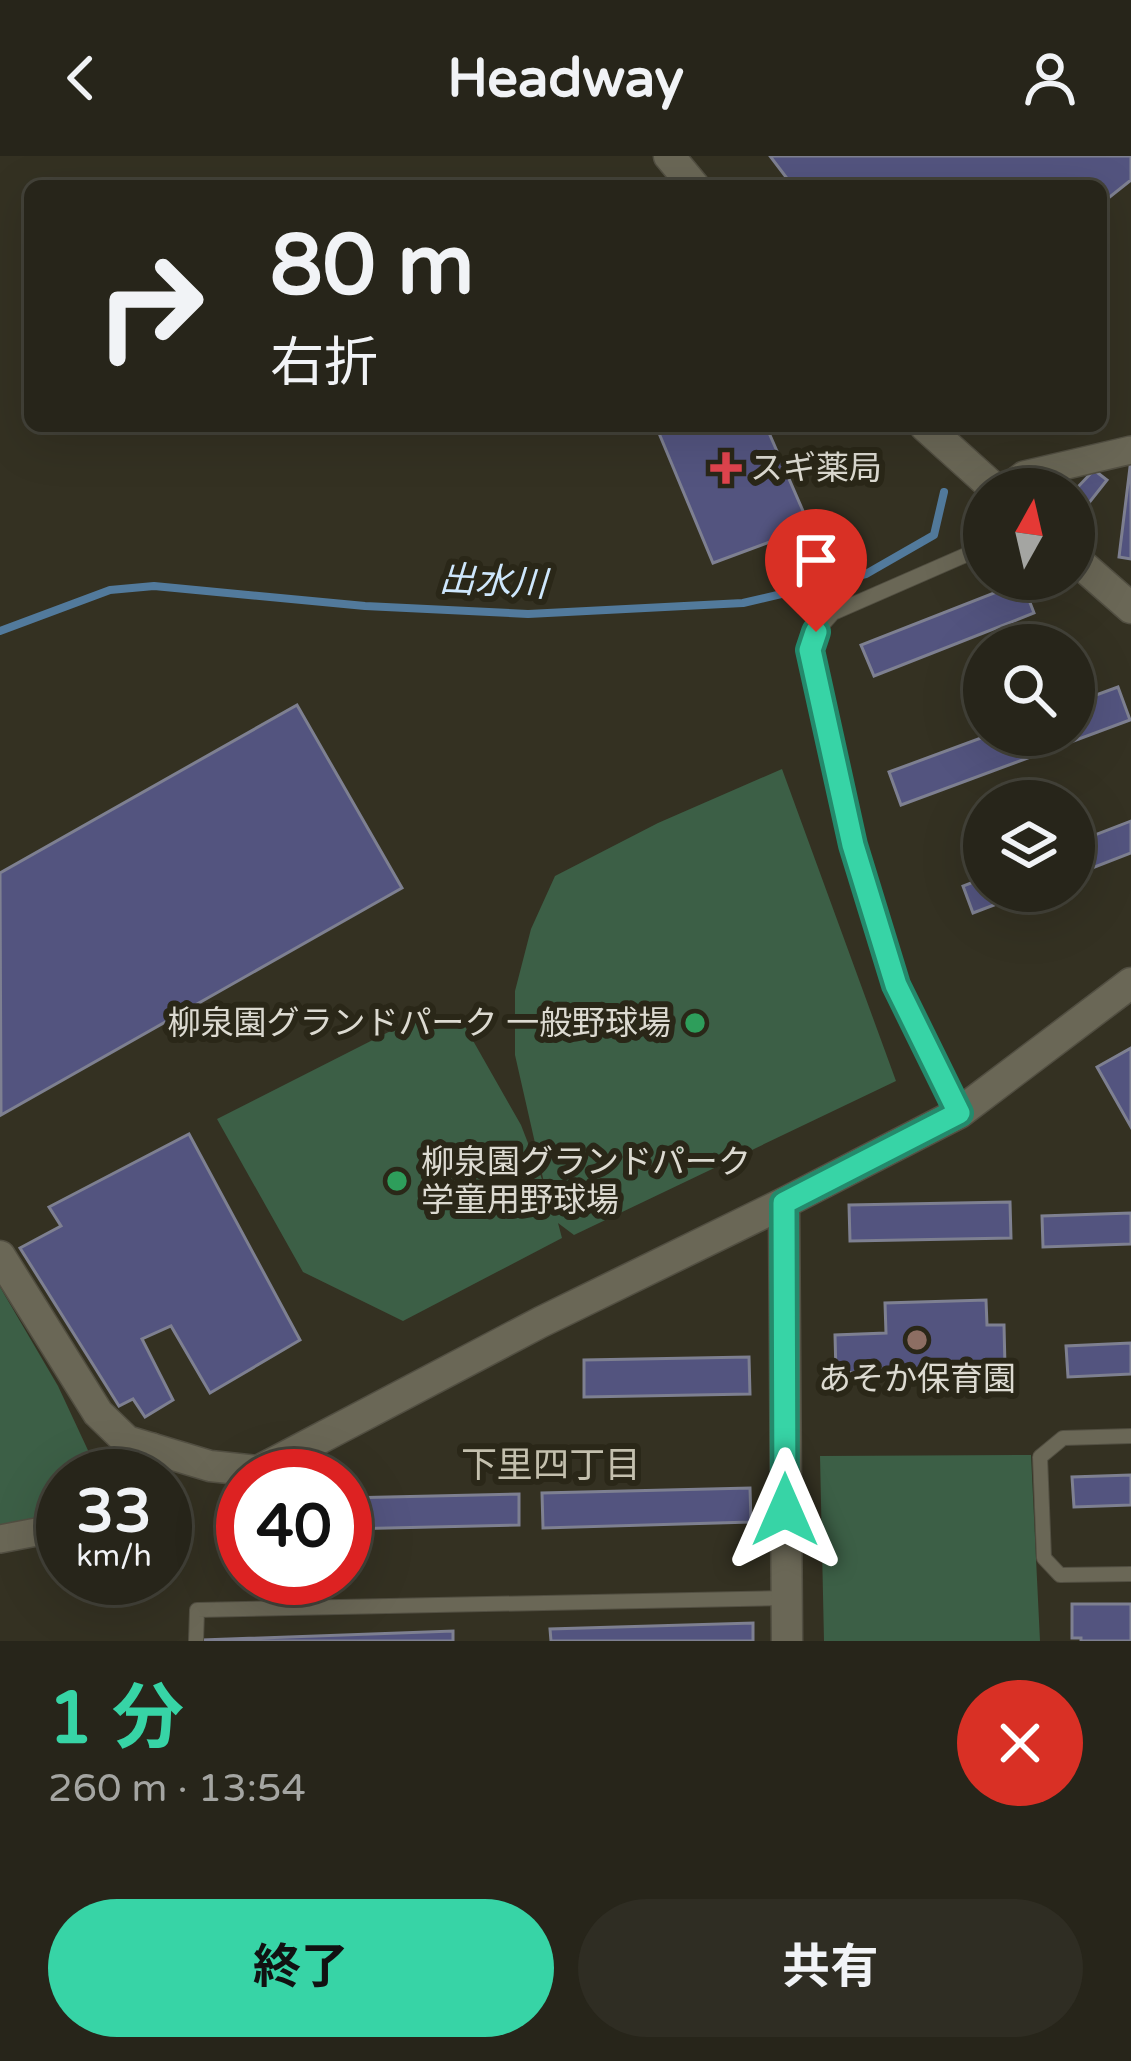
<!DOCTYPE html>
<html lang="ja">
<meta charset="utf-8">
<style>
body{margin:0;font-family:"Varela Round","Noto Sans JP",sans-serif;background:#2f2d23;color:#f1f3f6;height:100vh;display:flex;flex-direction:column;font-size:45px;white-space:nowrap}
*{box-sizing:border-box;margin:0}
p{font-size:39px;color:#a4a5a2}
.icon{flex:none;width:66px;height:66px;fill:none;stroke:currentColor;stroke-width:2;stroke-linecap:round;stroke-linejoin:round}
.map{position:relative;height:1485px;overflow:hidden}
.details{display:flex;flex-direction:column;background:#27251a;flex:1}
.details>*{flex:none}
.banner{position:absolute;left:24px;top:24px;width:1083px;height:252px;border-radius:18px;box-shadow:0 12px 48px #0002,0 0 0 3px #434239;background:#27251a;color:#f1f3f6;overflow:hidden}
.needle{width:78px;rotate:8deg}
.controls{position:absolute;left:963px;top:312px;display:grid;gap:24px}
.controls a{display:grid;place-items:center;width:132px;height:132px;border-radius:50%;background:#27251a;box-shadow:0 12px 48px #0002,0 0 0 3px #434239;font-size:60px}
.speed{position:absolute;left:36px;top:1293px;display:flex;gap:24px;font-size:60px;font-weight:700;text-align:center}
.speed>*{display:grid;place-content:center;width:156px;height:156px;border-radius:50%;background:#27251a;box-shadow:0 12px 48px #0002,0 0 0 3px #434239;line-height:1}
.speed small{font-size:30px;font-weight:400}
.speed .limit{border:18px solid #d22;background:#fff;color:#111}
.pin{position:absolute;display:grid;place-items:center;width:102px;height:102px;color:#fff;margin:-123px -51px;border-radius:50% 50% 50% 0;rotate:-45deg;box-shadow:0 0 12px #0007}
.pin .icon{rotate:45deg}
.me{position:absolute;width:132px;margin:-66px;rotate:0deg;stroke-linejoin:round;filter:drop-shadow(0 0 9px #0008)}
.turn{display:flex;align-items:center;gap:42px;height:252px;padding:0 48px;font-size:54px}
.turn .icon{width:156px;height:156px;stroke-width:2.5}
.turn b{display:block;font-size:84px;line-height:102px}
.round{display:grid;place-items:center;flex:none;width:126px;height:126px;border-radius:63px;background:#2f2d23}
.overview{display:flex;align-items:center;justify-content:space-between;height:204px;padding:0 48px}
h1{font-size:72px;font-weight:700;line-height:90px;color:#37d4a6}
.button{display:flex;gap:24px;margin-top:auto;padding:24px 48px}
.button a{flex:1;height:138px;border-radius:72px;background:#37d4a6;color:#111;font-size:48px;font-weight:700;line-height:138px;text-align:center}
.button a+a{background:#2f2d23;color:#f1f3f6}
header{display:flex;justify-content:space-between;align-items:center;height:156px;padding:0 48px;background:#27251a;font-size:54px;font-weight:700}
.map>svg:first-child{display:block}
.green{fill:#3c5f46}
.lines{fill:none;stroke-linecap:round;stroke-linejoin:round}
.stream{stroke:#527a9c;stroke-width:8}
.building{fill:#53547f;stroke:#7e8091;stroke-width:3}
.service-casing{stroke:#524f42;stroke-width:16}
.minor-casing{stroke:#524f42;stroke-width:30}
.tertiary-casing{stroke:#524f42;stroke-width:33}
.service{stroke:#6a6756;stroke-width:14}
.minor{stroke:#6a6756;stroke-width:27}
.tertiary{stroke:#6a6756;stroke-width:30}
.route-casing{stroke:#248a6c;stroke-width:30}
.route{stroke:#37d4a6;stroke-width:21}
.health-dot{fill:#e0444e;stroke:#2a2718;stroke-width:4.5}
.leisure-dot{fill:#2e9e5b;stroke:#2a2718;stroke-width:4.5}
.education-dot{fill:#8d6e63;stroke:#2a2718;stroke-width:4.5}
.labels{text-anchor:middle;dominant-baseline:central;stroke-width:12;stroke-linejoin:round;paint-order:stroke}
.poi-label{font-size:33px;fill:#dcdad1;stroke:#2a2718;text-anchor:start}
.water-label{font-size:36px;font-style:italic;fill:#cee7fd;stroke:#2a2718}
.neighbourhood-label{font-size:36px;fill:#c4c0ae;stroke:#2a2718}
</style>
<header><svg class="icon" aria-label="back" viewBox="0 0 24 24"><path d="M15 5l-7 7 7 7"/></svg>Headway<svg class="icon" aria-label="person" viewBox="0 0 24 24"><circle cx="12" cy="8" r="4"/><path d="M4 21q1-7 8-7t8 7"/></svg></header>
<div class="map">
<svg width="1131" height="1485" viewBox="0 0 1131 1485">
<rect width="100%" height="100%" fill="#343122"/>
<path class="green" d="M782,613L896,925L574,1079L558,1067L562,1082L403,1165L303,1116L217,963L426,857L463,867L521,969L545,1031L515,899V835L531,773L555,720L658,667Z
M0,1131L58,1230L100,1320H63V1355L47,1366L0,1376Z
M1031,1299L1040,1485H824L820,1300Z"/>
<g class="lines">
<path class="stream" d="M0,475L110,434L154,430L365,450L528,458L743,447L866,418L934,379L944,336"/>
</g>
<path class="building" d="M770,0H1131V24L1101,48V30H775L786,21Z
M656,270H766L810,371L713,407Z
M1131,303V403L1119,401Z
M1094,314L1107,324L1077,362L1074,359V335Z
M1022,426L1034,457L874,520L861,489Z
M1118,531L1130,564L901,649L889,616L989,579H1074V547Z
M297,549L402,732L1,959L0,717Z
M1131,665V697L1074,719V687Z
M984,722V735H1031L973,757L963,730Z
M1131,892V971L1097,911Z
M189,978L300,1184L210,1237L171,1170L142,1183L173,1244L145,1261L133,1243L119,1250L20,1092L61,1070L49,1051Z
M1010,1046L1011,1082L850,1085L849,1049Z
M1131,1057V1088L1043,1091L1042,1060Z
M986,1144L987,1169H1004L1005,1211L836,1217L835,1179L886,1177L885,1147Z
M1131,1187V1218L1068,1221L1066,1190Z
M749,1201L750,1238L584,1241V1204Z
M1131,1319V1349L1074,1351L1072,1321Z
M750,1332L751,1366L543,1372L542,1337Z
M519,1338V1369L345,1373V1342Z
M1072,1448H1131V1485H1081V1482H1072Z
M753,1467V1485H551L550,1473Z
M453,1475V1485H203V1484Z"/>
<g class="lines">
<g class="service-casing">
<path id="service" d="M959,957L896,828L853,689L810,494L816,476L833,457L984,391
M1131,1280L1063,1282L1040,1301L1044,1402L1060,1419L1131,1418
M196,1485L197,1454L785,1442"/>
</g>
<g class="minor-casing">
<path id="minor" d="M1006,333L1024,319L1131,294
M123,1320L152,1291
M0,1383L52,1373L63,1365"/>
</g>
<g class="tertiary-casing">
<path id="tertiary" d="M669,0L694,30
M925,270L995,333
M1074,402L1131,452
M784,1047L787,1485
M0,1100L98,1257L127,1285L210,1310L258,1315L541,1166L784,1047L959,957L1131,827"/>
</g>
<use href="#service" class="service"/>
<use href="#minor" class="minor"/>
<use href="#tertiary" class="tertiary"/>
</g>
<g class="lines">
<g class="route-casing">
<path id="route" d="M785,1354L784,1047L959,957L896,829L853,689L810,494L816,476"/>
</g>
<use href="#route" class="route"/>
</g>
<path class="health-dot" d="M720 294h12v12h12v12h-12v12h-12v-12h-12v-12h12z"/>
<g class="leisure-dot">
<circle cx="695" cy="867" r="12"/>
<circle cx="397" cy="1025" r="12"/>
</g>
<circle class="education-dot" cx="917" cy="1184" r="12"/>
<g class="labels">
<g class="poi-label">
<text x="750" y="312">スギ薬局</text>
<text x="671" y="867" text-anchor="end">柳泉園グランドパーク 一般野球場</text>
<text x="421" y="1006">柳泉園グランドパーク<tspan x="421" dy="38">学童用野球場</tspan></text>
<text x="917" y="1223" text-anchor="middle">あそか保育園</text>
</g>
<g class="water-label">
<text transform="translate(493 426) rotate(3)">出水川</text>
</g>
<g class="neighbourhood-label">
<text x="551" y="1309">下里四丁目</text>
</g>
</g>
</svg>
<div class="controls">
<a><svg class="needle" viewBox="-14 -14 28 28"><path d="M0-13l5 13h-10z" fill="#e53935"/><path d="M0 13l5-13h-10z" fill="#a4a5a2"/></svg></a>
<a><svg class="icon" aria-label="search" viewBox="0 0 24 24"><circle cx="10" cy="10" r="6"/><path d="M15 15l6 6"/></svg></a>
<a><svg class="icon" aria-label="layers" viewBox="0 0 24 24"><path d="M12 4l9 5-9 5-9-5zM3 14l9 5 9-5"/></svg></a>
</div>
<div class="speed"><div>33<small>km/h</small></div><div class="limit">40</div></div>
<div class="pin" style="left:816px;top:476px;background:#d93025"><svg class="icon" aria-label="arrive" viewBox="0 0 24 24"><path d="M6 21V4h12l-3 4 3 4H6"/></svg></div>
<svg class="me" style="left:785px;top:1354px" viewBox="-20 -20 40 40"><path d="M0-17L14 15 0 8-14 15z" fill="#37d4a6" stroke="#fff" stroke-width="4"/></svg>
<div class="banner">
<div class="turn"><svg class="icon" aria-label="right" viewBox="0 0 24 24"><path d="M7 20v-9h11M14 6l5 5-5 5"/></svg><div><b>80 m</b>右折</div></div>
</div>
</div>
<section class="details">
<div class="overview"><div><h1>1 分</h1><p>260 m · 13:54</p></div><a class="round" style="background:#d93025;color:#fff"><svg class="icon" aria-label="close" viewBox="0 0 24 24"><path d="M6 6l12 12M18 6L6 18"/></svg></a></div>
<div class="button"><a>終了</a><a>共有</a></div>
</section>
